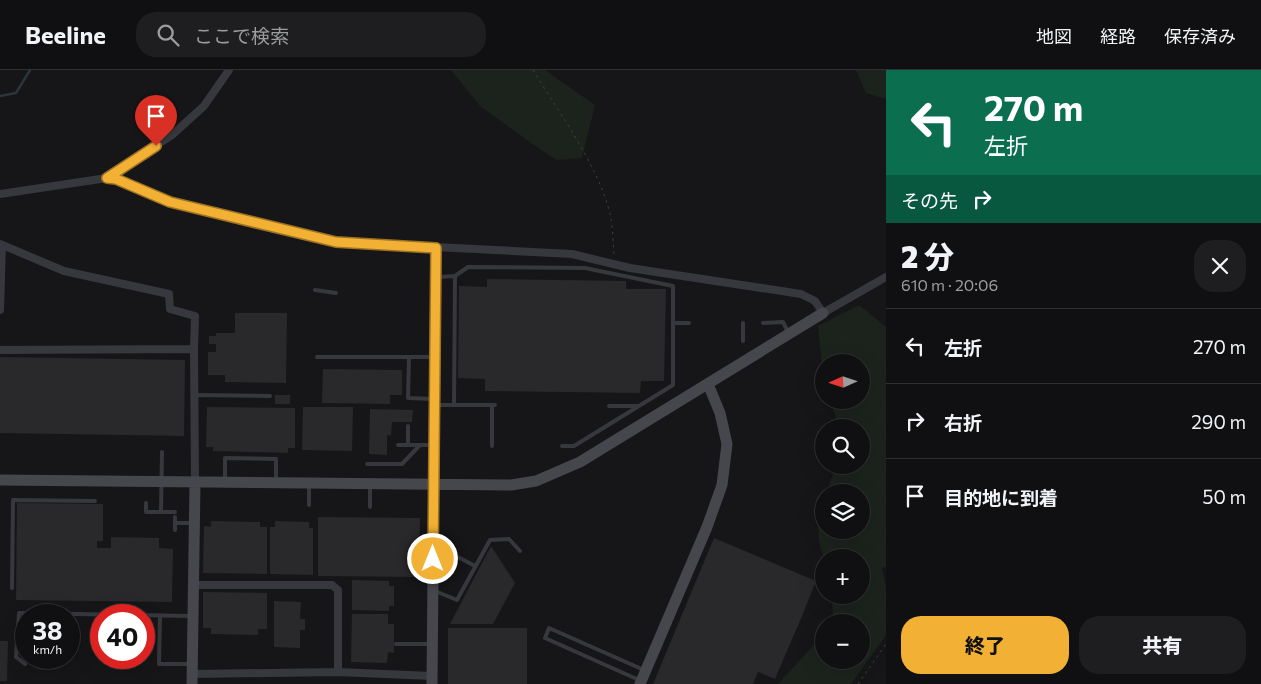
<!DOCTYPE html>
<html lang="ja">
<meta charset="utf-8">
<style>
body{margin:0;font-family:Commissioner,"Noto Sans JP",sans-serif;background:#1e1e20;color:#f1f3f6;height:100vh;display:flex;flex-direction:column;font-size:19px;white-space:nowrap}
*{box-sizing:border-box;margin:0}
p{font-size:16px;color:#9c9d9f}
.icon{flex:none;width:28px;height:28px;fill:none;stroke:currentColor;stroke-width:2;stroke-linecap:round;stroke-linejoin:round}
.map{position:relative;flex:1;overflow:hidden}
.panel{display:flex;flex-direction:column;background:#101012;width:375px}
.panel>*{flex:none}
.guide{background:#0b6e4f;color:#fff;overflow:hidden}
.needle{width:32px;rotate:267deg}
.tools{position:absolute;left:815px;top:284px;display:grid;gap:10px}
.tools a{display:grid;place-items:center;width:55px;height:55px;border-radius:50%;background:#101012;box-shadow:0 5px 20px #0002,0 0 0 1px #303032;font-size:25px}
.speed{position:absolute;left:15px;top:534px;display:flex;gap:10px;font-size:25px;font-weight:700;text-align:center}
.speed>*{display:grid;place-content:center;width:65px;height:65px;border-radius:50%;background:#101012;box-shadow:0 5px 20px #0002,0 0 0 1px #303032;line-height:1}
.speed small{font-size:12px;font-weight:400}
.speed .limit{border:8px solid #d22;background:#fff;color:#111}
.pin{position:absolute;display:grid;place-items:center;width:42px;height:42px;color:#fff;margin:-51px -21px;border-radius:50% 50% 50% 0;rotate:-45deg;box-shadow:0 0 5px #0007}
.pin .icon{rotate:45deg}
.me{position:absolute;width:55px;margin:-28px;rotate:0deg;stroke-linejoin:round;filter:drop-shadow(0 0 4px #0008)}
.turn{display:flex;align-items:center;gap:18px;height:105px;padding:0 15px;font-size:22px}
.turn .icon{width:65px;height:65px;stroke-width:2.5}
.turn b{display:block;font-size:35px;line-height:42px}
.then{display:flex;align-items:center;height:48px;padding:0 15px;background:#0003;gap:10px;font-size:19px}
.round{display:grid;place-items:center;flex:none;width:52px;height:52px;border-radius:20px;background:#1e1e20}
.overview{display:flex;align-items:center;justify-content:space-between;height:85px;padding:0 15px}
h1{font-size:30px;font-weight:800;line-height:38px}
.cta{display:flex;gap:10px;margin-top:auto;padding:10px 15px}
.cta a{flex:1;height:58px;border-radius:20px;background:#f2b134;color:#111;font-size:20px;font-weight:800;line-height:58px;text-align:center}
.cta a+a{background:#1e1e20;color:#f1f3f6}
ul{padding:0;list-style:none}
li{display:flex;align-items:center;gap:15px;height:75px;padding:0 15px;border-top:1px solid #303032}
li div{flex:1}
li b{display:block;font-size:19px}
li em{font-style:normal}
header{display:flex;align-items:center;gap:30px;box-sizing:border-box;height:70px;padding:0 25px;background:#101012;border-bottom:1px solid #303032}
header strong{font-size:24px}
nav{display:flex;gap:28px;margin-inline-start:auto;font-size:18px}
.search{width:350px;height:45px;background:#1e1e20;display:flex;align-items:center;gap:12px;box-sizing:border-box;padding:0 18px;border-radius:20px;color:#9c9d9f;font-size:19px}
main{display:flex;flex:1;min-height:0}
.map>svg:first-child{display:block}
.green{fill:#1c231d}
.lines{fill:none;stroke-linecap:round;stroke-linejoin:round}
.stream{stroke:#2c353c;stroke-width:2.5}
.building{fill:#29292c}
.path{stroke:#3d3f44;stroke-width:1;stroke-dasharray:2.5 4;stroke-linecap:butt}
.lane{stroke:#37383d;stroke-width:4}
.street{stroke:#37383d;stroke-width:8}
.secondary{stroke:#45474d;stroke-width:11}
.route-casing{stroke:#9d7322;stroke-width:12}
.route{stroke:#f2b134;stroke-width:9}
</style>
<header>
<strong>Beeline</strong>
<div class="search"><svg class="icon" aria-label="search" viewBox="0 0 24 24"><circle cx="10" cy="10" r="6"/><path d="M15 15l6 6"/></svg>ここで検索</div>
<nav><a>地図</a><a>経路</a><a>保存済み</a></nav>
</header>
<main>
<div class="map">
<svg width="886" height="614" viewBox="0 0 886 614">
<rect width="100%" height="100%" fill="#161618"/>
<path class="green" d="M451,0H545L595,35L582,88L557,90L541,80L480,36Z
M856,0H886V29L866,23Z
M859,235L886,257V497L882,498L886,517V565L851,614H778L824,564V590H861V552H833L832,525H861V488L824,487C816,471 817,449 824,432V460H861V422H827L836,395H861V358L839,357L830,330H861V292H824V314L818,256Z"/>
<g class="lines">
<path class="stream" d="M0,26L16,23L30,0"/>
</g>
<path class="building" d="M487,209L626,211V219H666L664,311H641L640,323L485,321V309L458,308L459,216L487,217Z
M235,243H287L286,313L225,312V305H208V282H216V274H209V266H216V263H235Z
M0,287L185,290L184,366L0,363Z
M323,299L402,300V325H390V334L322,333Z
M275,325H290V334H275Z
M207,337L295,338V378H288V383L213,381V377H206Z
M303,337H353L352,381L302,380Z
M370,339L413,340L412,352H392L391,365H387V385L369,384Z
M17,433L103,434V471H97V478H111V467L159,468V478L173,479L172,532L16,530Z
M318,447L420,448L419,507L318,506Z
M211,451L260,452V457H267V504L203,503L204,456L211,457Z
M275,451L309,452V458H313V505L270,504V457H275Z
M714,468L816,511L802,546L775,609L758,602L753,614H653Z
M491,476L515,513L493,554H450Z
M352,510L389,511V516H394V536H389V541L352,540Z
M203,522L267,523V559H258V565L211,564V558H203Z
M274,531L301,532L300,549H305V560H300V578L274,577Z
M352,544H388V554H394V583L388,582L387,593L351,592Z
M448,558H527V614H448Z
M0,571H8L7,611H0Z"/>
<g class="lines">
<path class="path" d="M533,0C559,43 596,92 609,140C613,155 613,171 614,186
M858,614L886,574"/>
<path class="lane" d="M439,207L455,206L468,197L585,198L673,216V315L574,376H562
M315,220L336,223
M673,253H689
M763,253L783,252L788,262
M743,271V253
M317,287H434
M409,287L408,328L434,329
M194,325L270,326
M436,335H495
M454,335L455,206
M609,336H639
M398,375H433
M408,375V356
M492,376V335
M367,394H402L420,375
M225,411V388L276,389V411
M146,433V442H175
M309,435V415
M370,437V414
M161,442L162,382
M175,453H192
M175,460V447
M435,475L475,496
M12,518L13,430L95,431
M435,521L457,530L490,470L509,469L520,481
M160,545L159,594H190
M396,574H431
M25,594L16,587L19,543L191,546
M639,610L545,568L549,558L644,600"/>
<path class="street" d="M107,108L172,65L204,36L229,0
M0,124L107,108L116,109L170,132L336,172L572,184L630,198L801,224L815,231L823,243L886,207
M0,174L64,201L169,224L170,239L195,246L194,279L0,280
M0,240L2,175
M194,279L195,413
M194,515H332L338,520V602
M192,604L338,602L432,606"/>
<path class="secondary" d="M0,410L511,415L536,411L580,392L823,243
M192,614L195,413
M432,614L436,179
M640,614L707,457L722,415L727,374L720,343L708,314"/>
</g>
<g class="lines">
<g class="route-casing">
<path id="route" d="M156,76L107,108L116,109L170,132L336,172L436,178L433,489"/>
</g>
<use href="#route" class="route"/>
</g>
</svg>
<div class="tools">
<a><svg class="needle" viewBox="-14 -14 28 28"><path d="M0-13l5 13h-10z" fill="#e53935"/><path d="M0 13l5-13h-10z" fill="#9c9d9f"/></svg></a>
<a><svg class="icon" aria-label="search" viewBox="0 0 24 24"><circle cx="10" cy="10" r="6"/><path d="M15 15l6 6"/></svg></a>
<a><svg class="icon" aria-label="layers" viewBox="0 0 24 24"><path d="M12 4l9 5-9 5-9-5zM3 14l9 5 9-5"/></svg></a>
<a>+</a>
<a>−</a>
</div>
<div class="speed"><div>38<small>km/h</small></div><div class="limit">40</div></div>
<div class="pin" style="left:156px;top:76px;background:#d93025"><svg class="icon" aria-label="arrive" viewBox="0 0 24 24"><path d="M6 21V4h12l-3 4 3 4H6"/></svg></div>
<svg class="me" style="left:433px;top:489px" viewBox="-20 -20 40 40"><circle r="17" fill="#f2b134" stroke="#fff" stroke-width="3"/><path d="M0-11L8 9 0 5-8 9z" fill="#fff"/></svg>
</div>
<section class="panel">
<div class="guide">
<div class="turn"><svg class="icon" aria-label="left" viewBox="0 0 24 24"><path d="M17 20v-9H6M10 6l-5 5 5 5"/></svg><div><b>270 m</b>左折</div></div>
<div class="then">その先<svg class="icon" aria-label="right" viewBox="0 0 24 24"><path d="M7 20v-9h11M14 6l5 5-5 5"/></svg></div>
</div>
<div class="overview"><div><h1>2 分</h1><p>610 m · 20:06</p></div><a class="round"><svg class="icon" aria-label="close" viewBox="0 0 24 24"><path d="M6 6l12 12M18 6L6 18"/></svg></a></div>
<ul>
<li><svg class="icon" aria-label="left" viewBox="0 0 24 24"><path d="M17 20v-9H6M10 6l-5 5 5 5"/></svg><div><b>左折</b></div><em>270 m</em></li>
<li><svg class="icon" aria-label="right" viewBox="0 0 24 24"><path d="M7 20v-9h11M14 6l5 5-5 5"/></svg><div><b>右折</b></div><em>290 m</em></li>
<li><svg class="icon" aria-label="arrive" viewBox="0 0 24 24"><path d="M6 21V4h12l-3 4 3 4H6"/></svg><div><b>目的地に到着</b></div><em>50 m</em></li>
</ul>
<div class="cta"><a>終了</a><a>共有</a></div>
</section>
</main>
